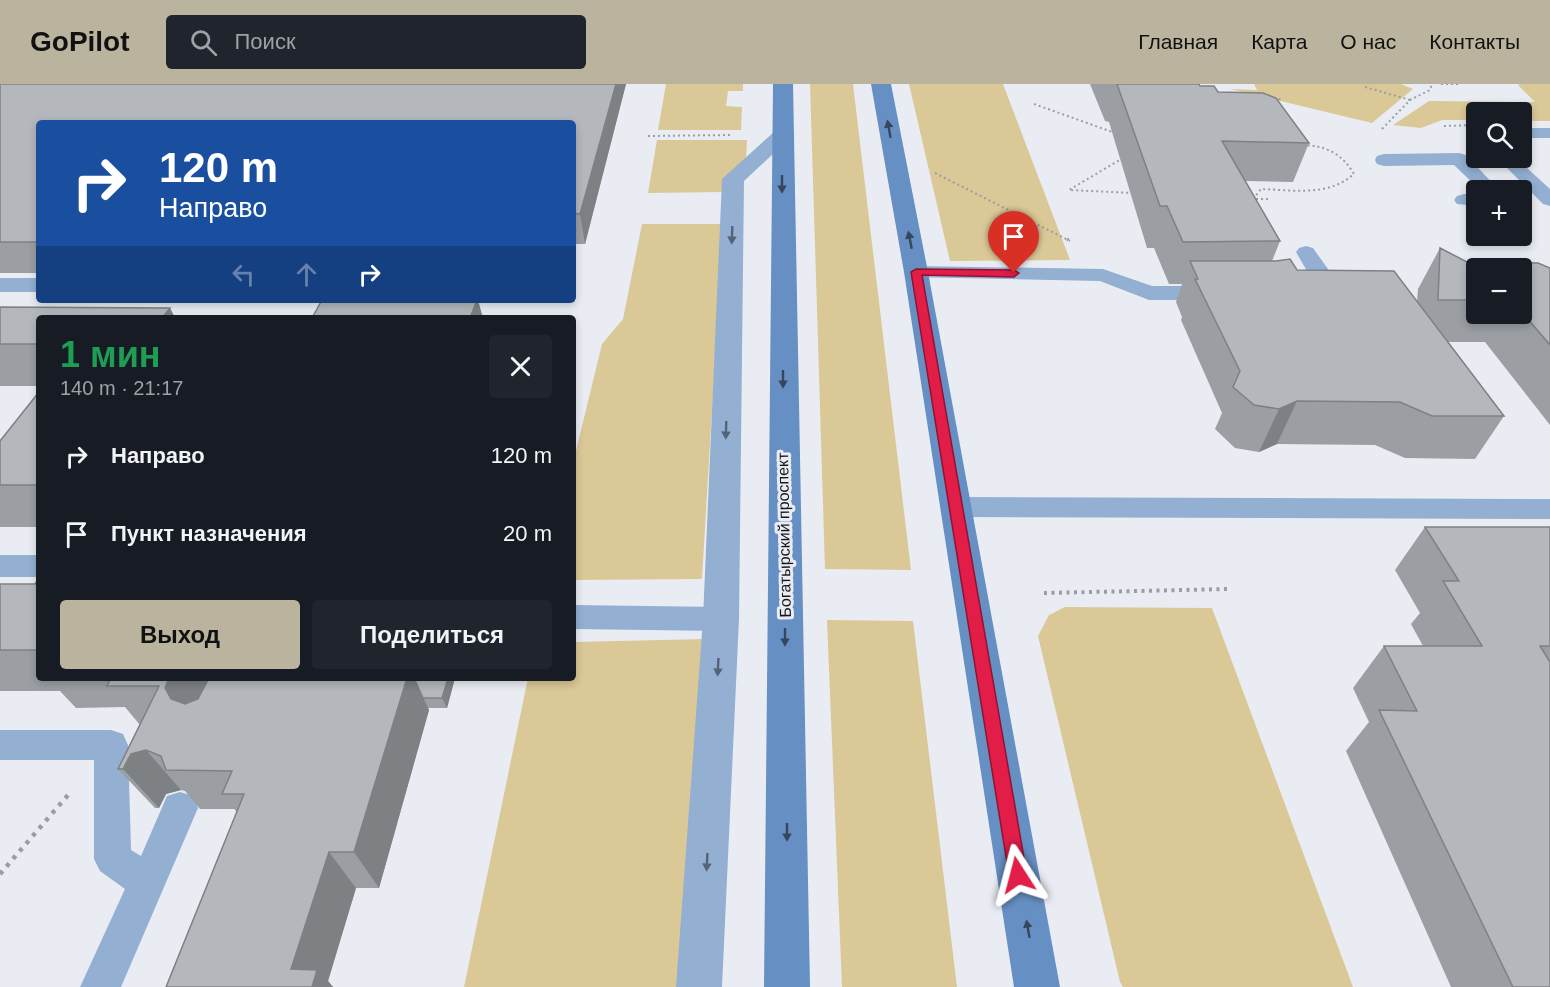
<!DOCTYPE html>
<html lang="ru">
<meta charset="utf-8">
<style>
body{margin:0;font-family:Arial,sans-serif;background:#20242c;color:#f1f3f6;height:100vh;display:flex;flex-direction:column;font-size:22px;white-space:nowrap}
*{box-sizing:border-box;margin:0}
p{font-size:20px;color:#9ea1a6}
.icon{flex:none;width:33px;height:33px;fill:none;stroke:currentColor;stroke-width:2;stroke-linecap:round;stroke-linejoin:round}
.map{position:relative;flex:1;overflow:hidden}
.side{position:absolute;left:36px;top:231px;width:540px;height:366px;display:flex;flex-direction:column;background:#171b24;border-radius:6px;box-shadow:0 3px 9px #0003}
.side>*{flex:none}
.guide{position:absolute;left:36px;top:36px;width:540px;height:183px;border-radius:6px;box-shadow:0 3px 9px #0003;background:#1a4fa0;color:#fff;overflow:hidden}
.fabs{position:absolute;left:1466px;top:18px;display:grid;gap:12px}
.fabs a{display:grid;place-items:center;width:66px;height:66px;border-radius:6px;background:#171b24;box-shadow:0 3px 9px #0003;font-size:30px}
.pin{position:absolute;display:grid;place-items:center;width:51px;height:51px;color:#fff;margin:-62px -26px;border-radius:50% 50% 50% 0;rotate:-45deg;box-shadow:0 0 6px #0007}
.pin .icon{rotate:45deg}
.me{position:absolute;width:66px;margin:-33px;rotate:351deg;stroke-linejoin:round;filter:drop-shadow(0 0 4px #0008)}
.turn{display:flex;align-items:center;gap:21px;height:126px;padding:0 24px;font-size:27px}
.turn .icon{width:78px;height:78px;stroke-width:2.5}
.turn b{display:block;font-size:42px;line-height:51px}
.lanes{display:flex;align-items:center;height:57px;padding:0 24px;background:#0003;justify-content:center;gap:30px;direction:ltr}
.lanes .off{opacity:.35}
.round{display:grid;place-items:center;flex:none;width:63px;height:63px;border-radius:6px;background:#20242c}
.overview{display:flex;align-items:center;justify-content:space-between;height:102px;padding:0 24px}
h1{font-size:36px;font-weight:700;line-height:45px;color:#1e9e55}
.primary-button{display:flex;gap:12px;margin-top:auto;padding:12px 24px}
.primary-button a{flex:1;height:69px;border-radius:6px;background:#bab39e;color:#111;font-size:24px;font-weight:700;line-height:69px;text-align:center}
.primary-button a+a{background:#20242c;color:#f1f3f6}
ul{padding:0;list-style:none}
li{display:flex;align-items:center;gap:18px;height:78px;padding:0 24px}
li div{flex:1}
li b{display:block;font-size:22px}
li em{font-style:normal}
header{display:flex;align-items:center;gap:36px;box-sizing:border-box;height:84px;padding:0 30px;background:#bab39e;color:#111}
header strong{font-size:28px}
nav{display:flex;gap:33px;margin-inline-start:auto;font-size:21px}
.search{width:420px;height:54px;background:#20242c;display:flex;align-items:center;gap:15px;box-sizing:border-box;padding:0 21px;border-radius:6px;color:#9ea1a6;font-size:22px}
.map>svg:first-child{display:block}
.green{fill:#dbc897}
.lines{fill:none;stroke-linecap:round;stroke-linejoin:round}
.path-far3{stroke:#9a9da1;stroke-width:2;stroke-dasharray:2 3;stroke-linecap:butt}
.path-far2{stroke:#9a9da1;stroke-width:3;stroke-dasharray:2 4;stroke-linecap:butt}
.path-far1{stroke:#9a9da1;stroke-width:4;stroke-dasharray:3 4.5;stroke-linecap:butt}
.path{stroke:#9a9da1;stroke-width:4.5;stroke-dasharray:4 6;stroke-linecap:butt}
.service{fill:#93afd2;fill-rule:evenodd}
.minor{fill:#93afd2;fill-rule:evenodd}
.secondary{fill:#668fc3;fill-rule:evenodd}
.wall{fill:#9b9ea3;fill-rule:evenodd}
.shaded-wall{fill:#7e8184}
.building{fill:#b4b8bd;stroke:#7e8184;stroke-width:1.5}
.oneway{fill:#36475d}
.oneway2{fill:#546376}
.route{fill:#e11d48;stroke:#92132f;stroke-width:1.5}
.labels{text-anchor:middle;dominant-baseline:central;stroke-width:6;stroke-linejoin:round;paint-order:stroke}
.street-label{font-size:16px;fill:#161719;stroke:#e9edf3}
</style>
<header>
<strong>GoPilot</strong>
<div class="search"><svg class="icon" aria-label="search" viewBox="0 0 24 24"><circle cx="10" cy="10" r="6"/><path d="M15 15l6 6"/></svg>Поиск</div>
<nav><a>Главная</a><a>Карта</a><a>О нас</a><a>Контакты</a></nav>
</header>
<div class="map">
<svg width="1550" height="903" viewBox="0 0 1550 903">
<rect width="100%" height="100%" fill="#e9edf3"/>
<path class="green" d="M666,0H743V7H728L726,22L742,23L741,46H658Z
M810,0H853L911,486L825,485Z
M909,0H1003L1070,176L950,177Z
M1254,0H1401L1413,5L1372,39L1230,5L1257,6Z
M1520,0H1550V37H1521V28H1476V36H1442L1421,44L1393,41L1429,17L1535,18L1518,1Z
M657,56H747L746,75L724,108L648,109Z
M642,140H723L702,495L573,496V379L602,260L623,235Z
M1065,523L1212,524L1353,903H1123L1120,898L1038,552L1049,531Z
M827,536L913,537L957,903H842Z
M706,555L685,903H464L528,594H573V558Z"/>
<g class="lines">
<path class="path-far3" d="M1441,0H1458
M1365,3L1410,16
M1034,20L1115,49
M1278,21L1280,13
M1444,42L1476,41
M1382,45L1410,16L1430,6L1432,0
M648,52L731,51
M1123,74L1069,106L1133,109
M935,89L1070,157
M1251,115H1271
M1253,115L1261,105C1293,106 1328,113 1354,90C1342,70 1327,62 1304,61"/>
<path class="path-far2" d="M1067,155L1070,157"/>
<path class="path-far1" d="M1044,509L1229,505"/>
<path class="path" d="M0,790L68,711"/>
<path class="service" d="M1521,44H1550V54H1521Z
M1459,69L1466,71L1499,106H1480L1454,81L1384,82L1377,80L1375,76L1377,72L1384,70Z
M1497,74H1516L1550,105V122L1543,120Z
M1464,110H1476V122L1457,120L1454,116L1457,112Z
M1306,162L1313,164L1333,192L1328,203C1315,206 1301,212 1288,209L1285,204L1288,199L1311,194L1296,168L1299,164Z
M916,182L1103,185L1152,202H1217L1225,204L1228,209L1225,214L1217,216H1149L1100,197L908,193L905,188L908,183Z
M0,194H39V208H0Z
M956,413L1550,415V435L956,433L946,430L942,423L946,416Z
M0,471H39V493H0Z
M573,521L721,523L732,526L736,535L732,544L721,547L573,545Z
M0,646H111L123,650L128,661L131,766L141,772L167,712L180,708L193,712L198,724L121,903H80L125,805L100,787L94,775V676H0Z"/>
<path class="minor" d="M782,45L789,47L792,51L789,55L744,97L739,535L722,903H676L703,535L722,95L775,47Z"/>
<path class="secondary" d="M773,0H793L810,903H764Z
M871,0H891L928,188L1060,903H1014L904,188Z"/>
</g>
<path class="wall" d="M0,0H626L585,160H573V39H39V189H0Z
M1090,0H1199L1200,2L1218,8L1309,59L1293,98L1245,97L1280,157L1272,177L1297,186L1417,217L1418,205L1440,164L1467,178L1550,184V341L1485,258H1448L1504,332L1475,375L1405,374L1375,361L1277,360L1259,368L1235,364L1215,345L1222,329L1181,236L1182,233L1176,218L1182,200H1169L1154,164H1147L1109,38L1105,37ZM1476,184H1521V230H1476Z
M0,223L170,224L175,234H39V302H0Z
M39,308V443H0V357Z
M1425,443H1550V903H1451L1346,667L1369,638L1353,604L1384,562H1423L1411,540L1420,529L1395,486Z
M39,494V594H455L447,624H428L429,626L379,804H356L328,897L333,903H166L237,728L234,725H200L185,707L181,706L166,710L159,724H155L118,685L140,641L125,623L76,624L60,607H0V500H35Z"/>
<path class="shaded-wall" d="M616,0H626L585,160L580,130Z
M477,216H478L483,234H470Z
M170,224L175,234H162Z
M1297,317L1277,360L1259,368L1279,325Z
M169,594H215L197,645L171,615L165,604Z
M407,594H414L429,626L379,804L354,768Z
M448,594H455L447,624L442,614Z
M146,666L181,706L166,710L159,724L123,685L131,670Z
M329,768L356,804L328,897L333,903H308L291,885Z"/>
<path class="building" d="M0,0H616L580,130L573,129V39H39V158H0Z
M1117,0H1199L1200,2H1214L1218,8L1263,9L1276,14L1309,59L1222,57L1280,157L1183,158L1167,122H1160Z
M1440,164L1467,178L1538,179L1550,184V261L1521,227V184H1476V216H1438Z
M1290,175L1297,186L1394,187L1504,332H1432L1400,318L1297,317L1279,325L1254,321L1233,303L1240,287L1195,195H1198L1190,177H1276Z
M322,216H477L470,234H312Z
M0,223L170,224L162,234H39V260H0Z
M39,308V401H0V357Z
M1425,443H1550V562H1540L1550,578V903H1513L1379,626L1417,627L1384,562H1482L1443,497H1459Z
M39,494V566H0V500H35Z
M111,594H169L165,604L171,615L185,620L198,615L209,594H407L354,768H329L291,885L317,886L312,903H166L244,710H222L232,687L166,686L161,672L146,666L131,670L123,685H118L159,602H107Z
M414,594H448L442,614H423Z"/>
<defs><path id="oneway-solid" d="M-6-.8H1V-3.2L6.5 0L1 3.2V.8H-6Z" transform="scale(1.5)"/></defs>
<g class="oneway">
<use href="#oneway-solid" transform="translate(889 45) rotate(-100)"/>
<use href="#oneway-solid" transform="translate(782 100) rotate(90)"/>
<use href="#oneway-solid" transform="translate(910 156) rotate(-101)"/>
<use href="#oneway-solid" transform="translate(783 295) rotate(90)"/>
<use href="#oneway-solid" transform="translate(785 553) rotate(90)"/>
<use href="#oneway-solid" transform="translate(787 748) rotate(90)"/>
<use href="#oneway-solid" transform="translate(1028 845) rotate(-100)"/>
</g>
<g class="oneway2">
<use href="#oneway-solid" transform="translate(732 151) rotate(92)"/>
<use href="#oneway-solid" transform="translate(726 346) rotate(92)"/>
<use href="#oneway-solid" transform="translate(718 583) rotate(93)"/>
<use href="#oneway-solid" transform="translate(707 778) rotate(93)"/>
</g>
<path class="route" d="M916,185L1014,186L1019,189L1014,193L922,191L1027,791L1025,797L1018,799L1012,797L1009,791L911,188Z"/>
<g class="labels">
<g class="street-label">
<text transform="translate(784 451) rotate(-91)">Богатырский проспект</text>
</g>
</g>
</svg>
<div class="fabs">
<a><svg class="icon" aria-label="search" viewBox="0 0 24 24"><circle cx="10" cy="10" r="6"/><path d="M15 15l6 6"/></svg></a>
<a>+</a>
<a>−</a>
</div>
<div class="pin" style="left:1014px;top:189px;background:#d93025"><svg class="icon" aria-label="arrive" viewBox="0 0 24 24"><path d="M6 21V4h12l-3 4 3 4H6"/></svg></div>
<svg class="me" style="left:1018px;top:791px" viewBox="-20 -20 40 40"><path d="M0-17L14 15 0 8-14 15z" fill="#e11d48" stroke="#fff" stroke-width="4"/></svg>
<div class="guide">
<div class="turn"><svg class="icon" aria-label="right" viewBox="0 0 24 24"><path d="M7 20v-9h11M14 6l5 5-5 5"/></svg><div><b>120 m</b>Направо</div></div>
<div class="lanes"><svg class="icon off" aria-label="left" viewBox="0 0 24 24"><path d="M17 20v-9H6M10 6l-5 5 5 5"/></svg><svg class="icon off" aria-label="ahead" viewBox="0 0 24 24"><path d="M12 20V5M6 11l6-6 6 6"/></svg><svg class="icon" aria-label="right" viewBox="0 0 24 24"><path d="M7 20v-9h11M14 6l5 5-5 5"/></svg></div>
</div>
<section class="side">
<div class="overview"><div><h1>1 мин</h1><p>140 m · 21:17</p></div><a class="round"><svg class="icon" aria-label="close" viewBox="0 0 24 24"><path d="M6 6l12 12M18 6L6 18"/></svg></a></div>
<ul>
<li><svg class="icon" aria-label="right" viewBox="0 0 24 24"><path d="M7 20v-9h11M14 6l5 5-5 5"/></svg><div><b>Направо</b></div><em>120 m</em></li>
<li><svg class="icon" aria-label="arrive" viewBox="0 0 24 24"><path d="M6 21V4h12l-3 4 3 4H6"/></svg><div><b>Пункт назначения</b></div><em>20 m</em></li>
</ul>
<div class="primary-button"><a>Выход</a><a>Поделиться</a></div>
</section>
</div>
